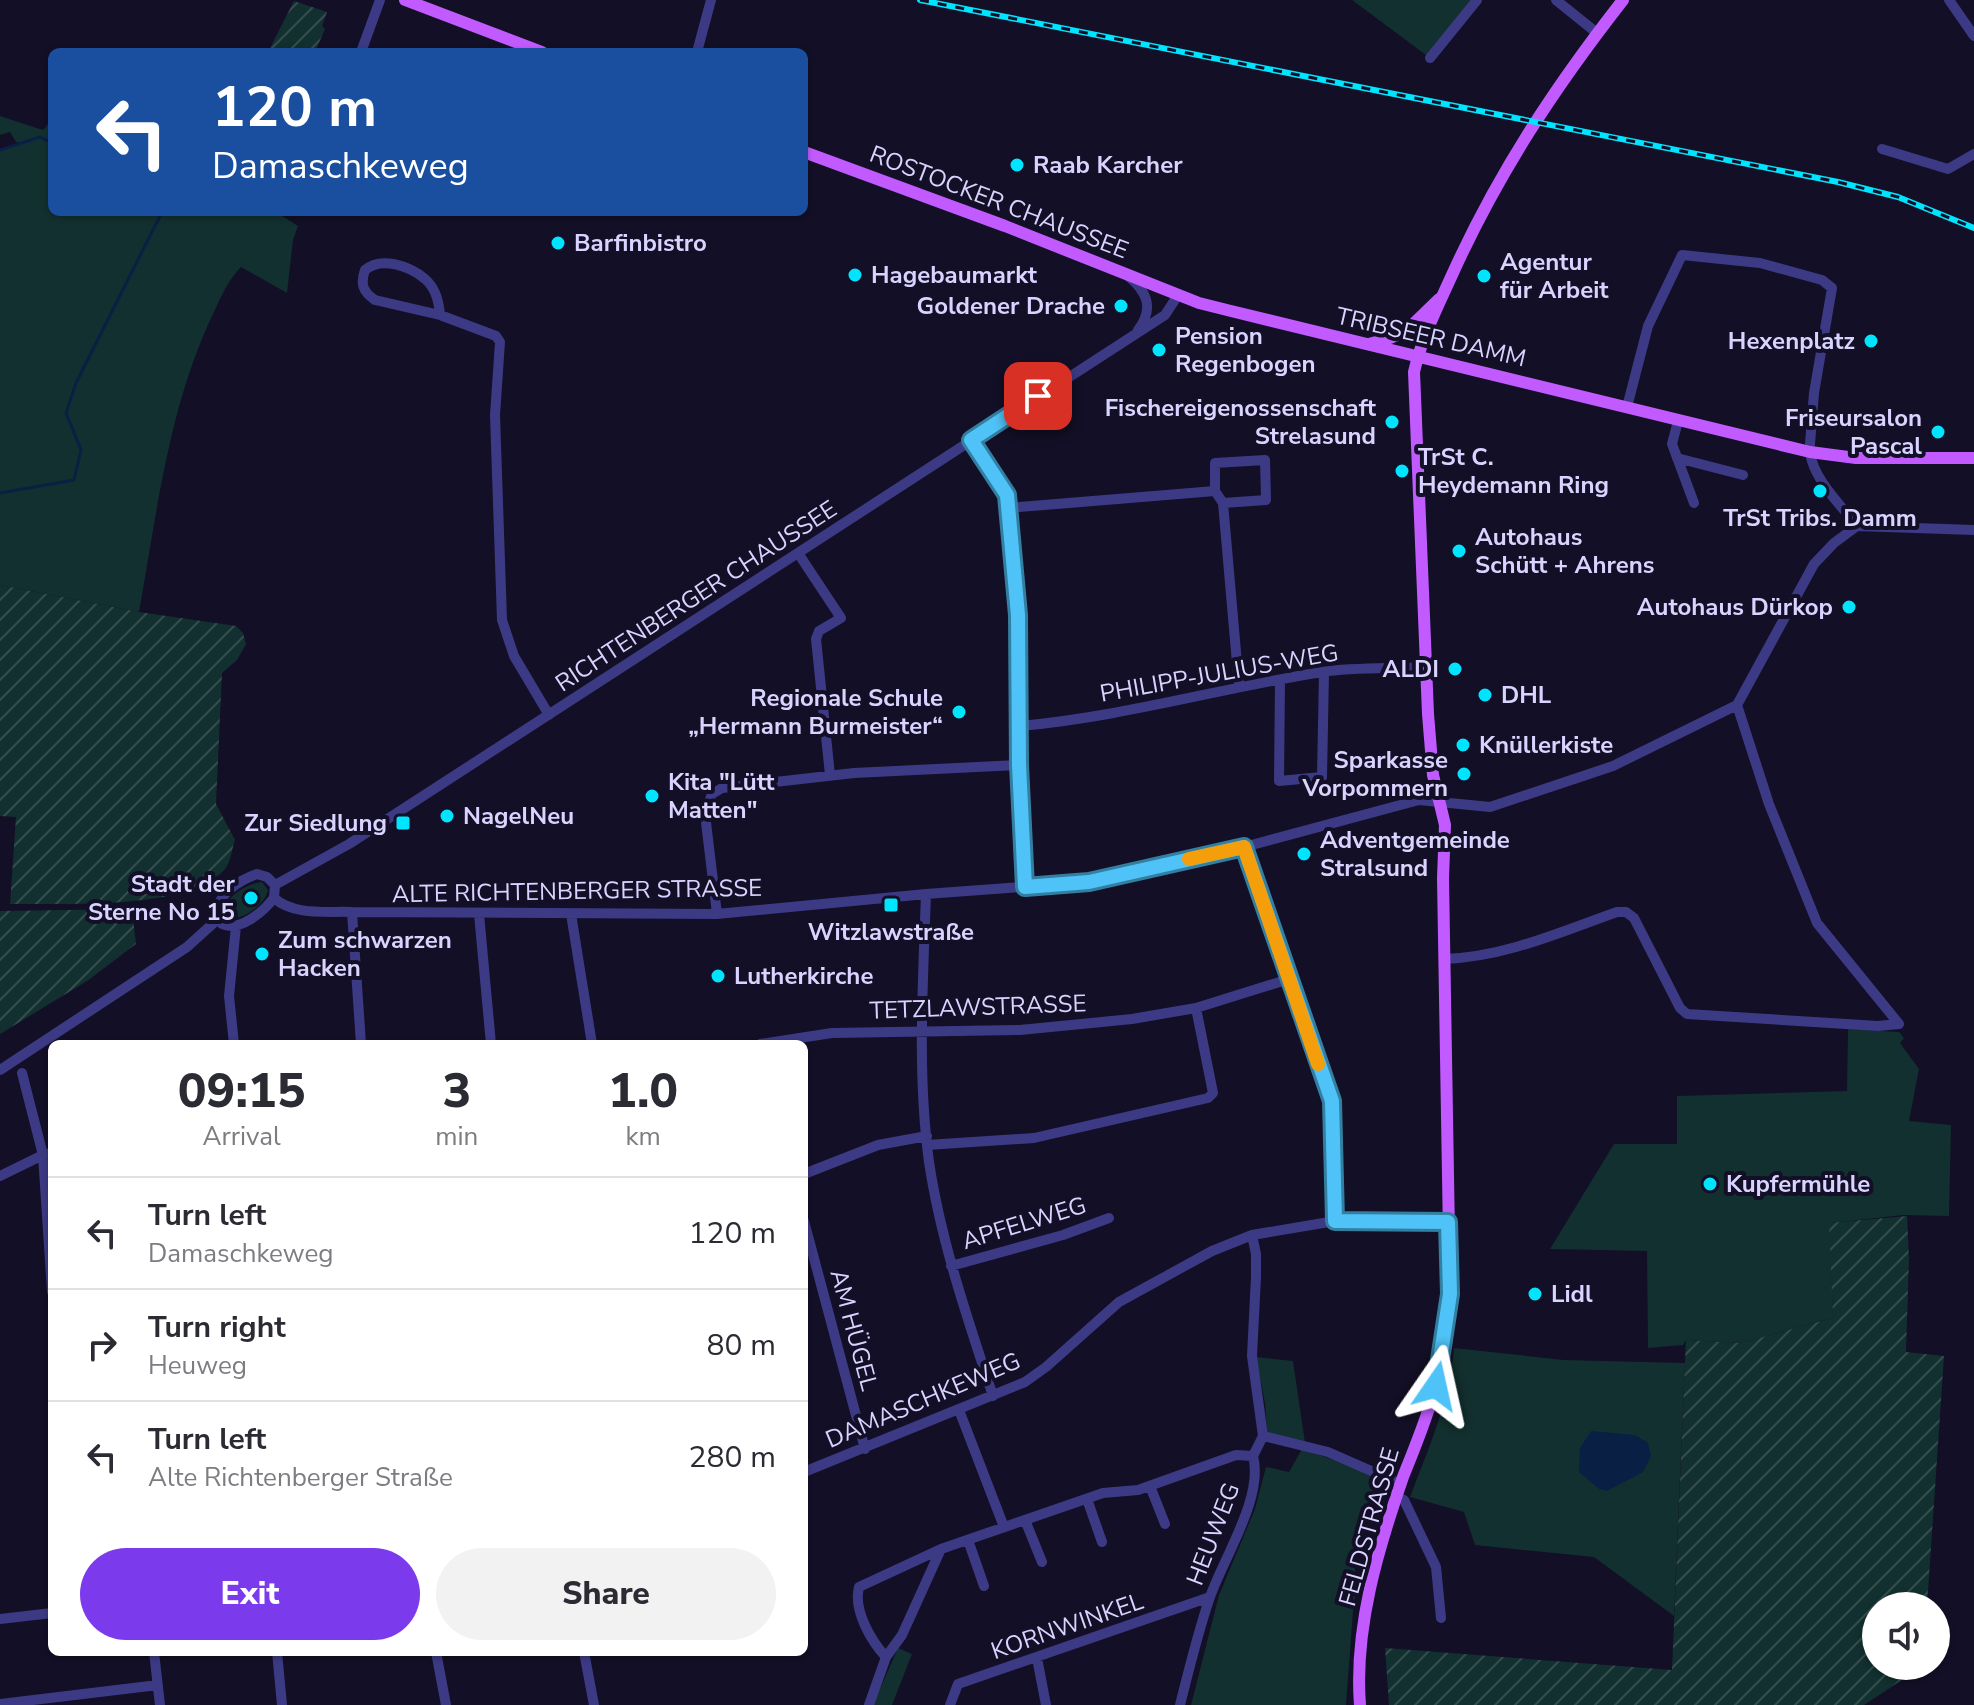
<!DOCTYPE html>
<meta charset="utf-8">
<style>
body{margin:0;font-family:"Nunito Sans",sans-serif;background:#f2f2f3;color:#2b2b33;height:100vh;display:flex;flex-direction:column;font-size:30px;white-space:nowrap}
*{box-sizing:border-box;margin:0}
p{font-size:26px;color:#7c7c81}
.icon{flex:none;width:44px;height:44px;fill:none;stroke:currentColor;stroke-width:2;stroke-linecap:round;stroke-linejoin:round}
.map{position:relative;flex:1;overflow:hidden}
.details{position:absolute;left:48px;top:1040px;width:760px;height:616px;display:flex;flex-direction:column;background:#fff;border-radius:12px;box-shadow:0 2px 6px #0004}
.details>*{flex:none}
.hud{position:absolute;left:48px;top:48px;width:760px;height:168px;border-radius:12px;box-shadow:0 2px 6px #0004;background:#1a4fa0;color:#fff;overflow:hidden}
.tools{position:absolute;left:1862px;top:1592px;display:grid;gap:16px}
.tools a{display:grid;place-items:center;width:88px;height:88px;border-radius:50%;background:#fff;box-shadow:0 2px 6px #0004;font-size:40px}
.pin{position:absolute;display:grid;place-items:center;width:68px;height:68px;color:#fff;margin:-34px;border-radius:16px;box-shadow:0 4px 12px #0006}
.me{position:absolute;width:88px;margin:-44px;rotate:11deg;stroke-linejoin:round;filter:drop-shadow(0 0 6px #0008)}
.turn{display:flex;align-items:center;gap:28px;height:168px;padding:0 32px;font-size:36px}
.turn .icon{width:104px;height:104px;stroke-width:2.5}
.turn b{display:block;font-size:56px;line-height:68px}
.eta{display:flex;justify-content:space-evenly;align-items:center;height:136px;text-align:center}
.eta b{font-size:48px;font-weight:800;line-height:56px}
.button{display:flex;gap:16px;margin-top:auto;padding:16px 32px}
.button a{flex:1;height:92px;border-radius:48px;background:#7c3aed;color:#fff;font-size:32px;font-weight:800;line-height:92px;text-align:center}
.button a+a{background:#f2f2f3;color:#2b2b33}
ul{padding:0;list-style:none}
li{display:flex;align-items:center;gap:24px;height:112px;padding:0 32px;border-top:2px solid #e1e1e2}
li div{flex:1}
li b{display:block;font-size:30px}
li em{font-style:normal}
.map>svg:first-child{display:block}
.green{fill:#12302f}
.garden{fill:url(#garden-furrows)}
.water{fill:#0a1f44}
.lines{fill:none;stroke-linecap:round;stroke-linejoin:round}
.stream{stroke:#0a1f44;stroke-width:3}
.minor{stroke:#3d3a85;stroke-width:10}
.major{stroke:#c25bff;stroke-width:12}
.rail-casing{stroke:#00e5ff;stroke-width:6}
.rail{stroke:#130f26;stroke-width:3;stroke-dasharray:9;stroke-linecap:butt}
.route-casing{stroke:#337fa1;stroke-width:20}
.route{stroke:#4fc3f7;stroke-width:14}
.slow{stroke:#f59e0b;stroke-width:14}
.poi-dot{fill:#00e5ff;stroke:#130f26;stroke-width:3}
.labels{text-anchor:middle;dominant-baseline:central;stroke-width:8;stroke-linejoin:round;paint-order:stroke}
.poi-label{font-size:24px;font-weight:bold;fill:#d9d4ff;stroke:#130f26;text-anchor:start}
.street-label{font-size:24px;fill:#d9d4ff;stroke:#130f26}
</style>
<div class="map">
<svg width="1974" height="1705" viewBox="0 0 1974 1705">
<defs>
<pattern id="garden-furrows" width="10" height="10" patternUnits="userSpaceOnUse" patternTransform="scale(2)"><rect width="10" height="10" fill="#12302f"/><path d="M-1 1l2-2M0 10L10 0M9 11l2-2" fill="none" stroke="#344d4e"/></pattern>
</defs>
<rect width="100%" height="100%" fill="#130f26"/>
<path class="green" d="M1352,0H1477L1430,58Z
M0,116L43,130L52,119V212H276L298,226L293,240L287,293L241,267C228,280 221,297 213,314C169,406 157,512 139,612L0,585V150L21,143L16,142L10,132L0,135Z
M262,882L268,890C266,905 232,931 223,909C228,896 248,883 262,882Z
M1848,1029L1899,1032L1904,1038L1900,1043L1919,1069L1909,1121L1951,1125L1949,1216L1904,1215L1830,1223L1833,1318L1740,1343L1686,1340L1683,1345L1648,1348L1647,1251L1550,1249L1614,1144H1677V1096L1847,1091Z
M1454,1348L1564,1360L1685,1363L1674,1616L1594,1557L1475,1545L1464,1512L1410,1497C1430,1445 1448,1405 1454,1348Z
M1256,1357L1293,1361L1305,1443L1271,1434L1267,1431L1265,1403Z
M1302,1449L1355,1467L1381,1480L1382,1502L1375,1514L1366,1516L1362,1521L1354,1560L1357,1585L1353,1612L1346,1705H1191L1219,1595L1255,1509L1266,1467L1289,1472Z
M898,1648L912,1654L892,1705H873Z"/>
<path class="garden" d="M294,1L327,12L322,26L325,29L315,52H268Z
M0,585L139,612L236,626L243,633L246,644L237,660L222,673L216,804L235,840C232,848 231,862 225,869C189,911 61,903 10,904L16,817L0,816Z
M132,909L136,944L87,981L0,1034V911Z
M1907,1216L1909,1259L1906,1352L1944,1356L1927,1606H1876V1666H1919L1917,1670L1864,1705H1389L1385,1648L1672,1670L1686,1340L1740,1343L1833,1318L1829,1223Z"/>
<path class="water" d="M1591,1431L1635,1435L1648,1443L1651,1456L1643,1472L1607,1491L1599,1489L1579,1472L1580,1448Z"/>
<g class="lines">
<path class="stream" d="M0,150L40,137L52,143
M0,493L74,480L81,450L66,413L76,383L162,212"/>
<path class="minor" d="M1556,0L1597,33
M1949,0L1974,36
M361,52L380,0
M697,52L711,0
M1430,58L1477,0
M1882,149L1948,169L1974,154
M1128,276C1148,292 1154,309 1138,330
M440,315C439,302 436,288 425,279C410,266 381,256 365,270C360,284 363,292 375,300L440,315L496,336L500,342L495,415L502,620L514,656L549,715
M1627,407L1648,326L1682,255L1760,263L1822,280L1832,288L1814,393L1810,444
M1678,421L1672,444L1694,503
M971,440L1007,495L1018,615L1019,765L1025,887
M1810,452C1813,479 1841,505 1857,526
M1677,458L1743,475
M1215,491V463L1265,460L1266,500L1223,503
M1008,508L1215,491L1223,503L1239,686
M1857,526L1974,530
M798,553L841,618L819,631L816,639L830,775
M1280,680L1279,781L1322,777L1324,672
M1737,705L1769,804L1817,923L1899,1024
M1020,726C1122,717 1221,688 1322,672C1356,667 1391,669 1426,667
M1244,847L1332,1101L1335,1221
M257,874L267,877L275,885L274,898C263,912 240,932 222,924L216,912C219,894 239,880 257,874Z
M275,885L349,844L1165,315L1178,295
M926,894C923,983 917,1073 929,1162C941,1242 968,1320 993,1396
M274,898C294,916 327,911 352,912L717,914L926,894L1089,882L1244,847L1419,800L1490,807L1613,766L1737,705L1814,564L1834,543L1857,526
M352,912L361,1044
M479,914L491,1044
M571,914L592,1044
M717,914L705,814L712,794L722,788L854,773L1019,765
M1444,959C1505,957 1560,932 1617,912H1626L1634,918L1680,1008L1687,1014L1878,1026L1899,1024
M234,1044L229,996L236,926
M760,1044L832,1033L1020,1030L1132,1019L1196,1008L1289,979
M0,1070L187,947L218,919
M22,1073L43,1155L52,1292
M927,1145L1034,1138L1208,1098L1213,1093L1196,1008
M804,1174L878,1145L927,1136
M0,1176L43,1155L52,1153
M804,1221L865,1449
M951,1266L1063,1235L1109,1218
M959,1410L1004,1527
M1263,1436L1328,1452L1401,1484
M804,1472L1025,1382L1046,1367L1119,1302L1212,1251L1252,1235L1335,1221L1448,1222
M1150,1486L1165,1524
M1397,1497L1404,1500L1436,1567L1441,1618
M1087,1499L1102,1542
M1025,1520L1042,1562
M968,1540L984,1586
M0,1619L52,1613
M154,1652L160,1705
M277,1652L282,1705
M436,1652L446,1705
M584,1652L594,1705
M886,1657C871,1641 853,1610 859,1587L941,1549
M1037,1658L1046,1705
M0,1704L158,1685
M869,1705L886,1657L902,1635L941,1549L1103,1493L1138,1490L1236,1455L1253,1456
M950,1705L958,1684L1210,1597
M1180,1705C1189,1669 1198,1632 1210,1597C1224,1557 1264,1497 1253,1456L1263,1436L1252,1356L1256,1277V1254L1252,1235"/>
<path class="major" d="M405,0L542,52
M804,152L1005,226L1199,303L1231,311L1810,452L1856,458H1974
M1369,344L1390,338L1406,331L1439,299
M1360,1705C1354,1628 1378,1549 1403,1477C1415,1447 1428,1416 1436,1385C1444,1355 1448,1324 1450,1294L1443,878L1445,825L1433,775L1428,714L1414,372C1422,337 1438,306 1452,275C1498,173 1555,87 1623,0"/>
<g class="rail-casing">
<path id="rail" d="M920,0L1838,182L1898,197L1974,228"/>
</g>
<use href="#rail" class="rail"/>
</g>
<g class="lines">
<g class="route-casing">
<path id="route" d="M1038,396L971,440L1007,495L1018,615L1019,765L1025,887L1089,882L1244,847L1332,1101L1335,1221L1448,1222L1450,1294L1436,1386"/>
</g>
<use href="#route" class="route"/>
<path class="slow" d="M1189,859L1244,847L1318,1064"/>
</g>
<g class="poi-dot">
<circle cx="1017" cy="165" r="8"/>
<circle cx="558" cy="243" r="8"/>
<circle cx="855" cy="275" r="8"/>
<circle cx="1484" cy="276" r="8"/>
<circle cx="1121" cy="306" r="8"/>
<circle cx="1871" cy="341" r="8"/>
<circle cx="1159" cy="350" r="8"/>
<circle cx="1392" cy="422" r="8"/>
<circle cx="1938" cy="432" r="8"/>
<circle cx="1402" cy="471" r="8"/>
<circle cx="1820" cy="491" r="8"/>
<circle cx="1459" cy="551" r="8"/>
<circle cx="1849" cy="607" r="8"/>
<circle cx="1455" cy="669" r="8"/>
<circle cx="1485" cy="695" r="8"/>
<circle cx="959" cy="712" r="8"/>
<circle cx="1463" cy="745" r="8"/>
<circle cx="1464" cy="774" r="8"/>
<circle cx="652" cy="796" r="8"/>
<circle cx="447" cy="816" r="8"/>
<rect x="395" y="815" width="16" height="16" rx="4"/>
<circle cx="1304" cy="854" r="8"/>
<circle cx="251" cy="898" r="8"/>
<rect x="883" y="897" width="16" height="16" rx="4"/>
<circle cx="262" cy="954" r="8"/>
<circle cx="718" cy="976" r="8"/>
<circle cx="1710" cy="1184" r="8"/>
<circle cx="1535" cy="1294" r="8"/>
</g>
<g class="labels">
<g class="poi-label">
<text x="1033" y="165">Raab Karcher</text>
<text x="574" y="243">Barfinbistro</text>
<text x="1500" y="262">Agentur<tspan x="1500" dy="28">für Arbeit</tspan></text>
<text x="871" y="275">Hagebaumarkt</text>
<text x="1105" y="306" text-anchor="end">Goldener Drache</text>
<text x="1175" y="336">Pension<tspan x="1175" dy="28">Regenbogen</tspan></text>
<text x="1855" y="341" text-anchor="end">Hexenplatz</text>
<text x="1376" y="408" text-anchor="end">Fischereigenossenschaft<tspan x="1376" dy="28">Strelasund</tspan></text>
<text x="1922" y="418" text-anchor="end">Friseursalon<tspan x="1922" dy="28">Pascal</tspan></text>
<text x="1418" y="457">TrSt C.<tspan x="1418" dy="28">Heydemann Ring</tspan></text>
<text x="1820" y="518" text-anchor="middle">TrSt Tribs. Damm</text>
<text x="1475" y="537">Autohaus<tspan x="1475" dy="28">Schütt + Ahrens</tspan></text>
<text x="1833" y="607" text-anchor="end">Autohaus Dürkop</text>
<text x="1439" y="669" text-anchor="end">ALDI</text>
<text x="1501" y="695">DHL</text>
<text x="943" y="698" text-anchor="end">Regionale Schule<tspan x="943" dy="28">„Hermann Burmeister“</tspan></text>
<text x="1479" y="745">Knüllerkiste</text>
<text x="1448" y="760" text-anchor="end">Sparkasse<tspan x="1448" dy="28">Vorpommern</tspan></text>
<text x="668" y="782">Kita "Lütt<tspan x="668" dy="28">Matten"</tspan></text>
<text x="463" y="816">NagelNeu</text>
<text x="387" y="823" text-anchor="end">Zur Siedlung</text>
<text x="1320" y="840">Adventgemeinde<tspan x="1320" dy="28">Stralsund</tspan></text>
<text x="235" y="884" text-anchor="end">Stadt der<tspan x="235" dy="28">Sterne No 15</tspan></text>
<text x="891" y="932" text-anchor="middle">Witzlawstraße</text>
<text x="278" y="940">Zum schwarzen<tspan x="278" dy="28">Hacken</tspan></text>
<text x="734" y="976">Lutherkirche</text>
<text x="1726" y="1184">Kupfermühle</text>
<text x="1551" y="1294">Lidl</text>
</g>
<g class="street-label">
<text transform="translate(999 202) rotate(21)">ROSTOCKER CHAUSSEE</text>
<text transform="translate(1431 337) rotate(13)">TRIBSEER DAMM</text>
<text transform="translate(696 596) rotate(-33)">RICHTENBERGER CHAUSSEE</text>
<text transform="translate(1219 673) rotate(-10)">PHILIPP-JULIUS-WEG</text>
<text transform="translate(577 891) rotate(-1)">ALTE RICHTENBERGER STRASSE</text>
<text transform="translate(978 1007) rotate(-2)">TETZLAWSTRASSE</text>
<text transform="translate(1024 1223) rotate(-17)">APFELWEG</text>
<text transform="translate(854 1330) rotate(75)">AM HÜGEL</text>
<text transform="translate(923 1400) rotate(-23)">DAMASCHKEWEG</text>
<text transform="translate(1369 1527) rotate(-74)">FELDSTRASSE</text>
<text transform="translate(1213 1534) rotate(-69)">HEUWEG</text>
<text transform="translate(1067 1626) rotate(-19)">KORNWINKEL</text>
</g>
</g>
</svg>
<div class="tools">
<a><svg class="icon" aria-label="sound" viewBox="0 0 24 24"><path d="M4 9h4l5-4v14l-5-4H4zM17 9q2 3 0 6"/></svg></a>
</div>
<div class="pin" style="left:1038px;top:396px;background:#d93025"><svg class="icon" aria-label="arrive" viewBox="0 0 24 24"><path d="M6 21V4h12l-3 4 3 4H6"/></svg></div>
<svg class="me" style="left:1436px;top:1386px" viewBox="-20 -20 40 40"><path d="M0-17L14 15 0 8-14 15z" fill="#4fc3f7" stroke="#fff" stroke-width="4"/></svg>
<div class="hud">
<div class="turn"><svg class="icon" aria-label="left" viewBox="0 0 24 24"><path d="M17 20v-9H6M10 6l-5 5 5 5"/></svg><div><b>120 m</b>Damaschkeweg</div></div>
</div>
<section class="details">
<div class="eta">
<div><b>09:15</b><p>Arrival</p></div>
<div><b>3</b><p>min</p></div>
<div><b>1.0</b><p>km</p></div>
</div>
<ul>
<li><svg class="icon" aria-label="left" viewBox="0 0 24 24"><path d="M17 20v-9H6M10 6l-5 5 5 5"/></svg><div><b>Turn left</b><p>Damaschkeweg</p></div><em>120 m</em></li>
<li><svg class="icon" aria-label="right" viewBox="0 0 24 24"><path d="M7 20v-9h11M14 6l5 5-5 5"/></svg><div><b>Turn right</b><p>Heuweg</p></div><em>80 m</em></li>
<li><svg class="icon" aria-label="left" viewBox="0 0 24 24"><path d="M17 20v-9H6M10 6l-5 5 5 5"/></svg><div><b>Turn left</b><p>Alte Richtenberger Straße</p></div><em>280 m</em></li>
</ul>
<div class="button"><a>Exit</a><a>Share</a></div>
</section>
</div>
